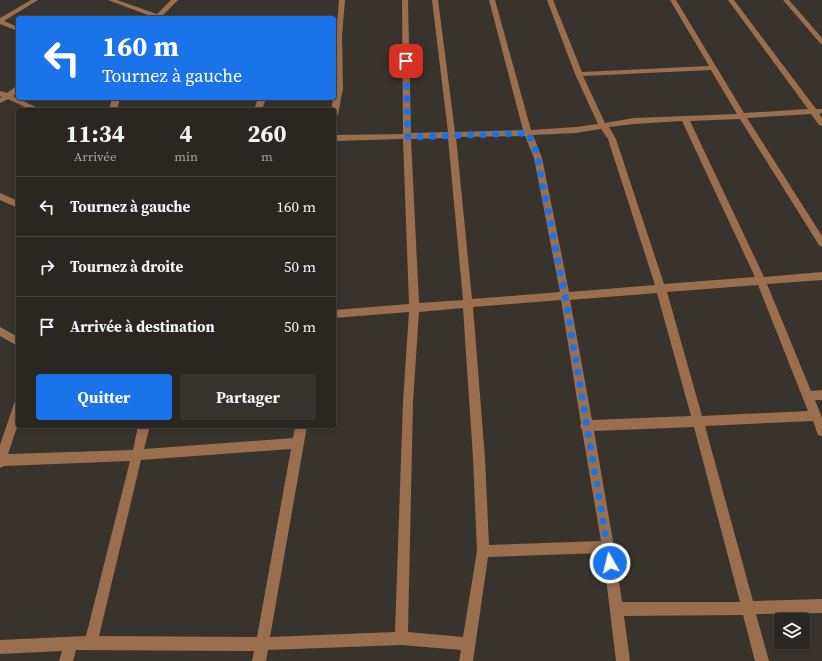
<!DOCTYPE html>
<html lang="fr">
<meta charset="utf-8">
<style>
body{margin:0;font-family:"Source Serif 4",serif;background:#36332f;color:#f1f3f6;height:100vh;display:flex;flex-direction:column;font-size:15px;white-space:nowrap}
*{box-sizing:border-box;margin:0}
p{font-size:13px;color:#a5a5a5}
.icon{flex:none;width:22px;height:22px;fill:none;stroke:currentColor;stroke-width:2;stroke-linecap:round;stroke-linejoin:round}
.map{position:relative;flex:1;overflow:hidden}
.sheet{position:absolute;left:16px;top:108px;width:320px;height:320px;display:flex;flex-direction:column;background:#2a2722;border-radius:4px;box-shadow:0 2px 6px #0003,0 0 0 1px #464440}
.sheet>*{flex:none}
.hud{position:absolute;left:16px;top:16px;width:320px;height:84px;border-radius:4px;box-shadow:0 2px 6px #0003,0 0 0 1px #464440;background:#1a73e8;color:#fff;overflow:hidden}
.fabs{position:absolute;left:774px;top:613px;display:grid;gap:8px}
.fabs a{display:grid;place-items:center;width:36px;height:36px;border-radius:4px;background:#2a2722;box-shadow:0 2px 6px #0003,0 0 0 1px #464440;font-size:20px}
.pin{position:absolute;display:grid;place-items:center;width:34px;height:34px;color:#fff;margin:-17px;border-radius:8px;box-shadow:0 2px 6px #0006}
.me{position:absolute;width:44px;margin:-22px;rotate:352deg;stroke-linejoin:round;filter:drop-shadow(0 0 3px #0008)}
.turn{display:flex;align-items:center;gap:14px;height:84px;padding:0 20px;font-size:18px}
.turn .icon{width:52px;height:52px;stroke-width:2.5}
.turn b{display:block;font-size:28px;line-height:34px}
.eta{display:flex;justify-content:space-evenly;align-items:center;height:68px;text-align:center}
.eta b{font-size:24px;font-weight:700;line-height:28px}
.primary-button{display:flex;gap:8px;margin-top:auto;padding:8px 20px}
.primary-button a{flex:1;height:46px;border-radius:4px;background:#1a73e8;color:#fff;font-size:16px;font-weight:700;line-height:46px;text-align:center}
.primary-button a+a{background:#36332f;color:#f1f3f6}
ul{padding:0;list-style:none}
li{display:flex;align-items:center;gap:12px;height:60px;padding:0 20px;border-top:1px solid #464440}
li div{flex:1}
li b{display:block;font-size:15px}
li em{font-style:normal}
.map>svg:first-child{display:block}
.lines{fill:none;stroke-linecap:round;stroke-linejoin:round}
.minor{fill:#9b6e4e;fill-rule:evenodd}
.route{stroke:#1a73e8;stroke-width:7;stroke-dasharray:0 12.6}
</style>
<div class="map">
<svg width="822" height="661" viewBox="0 0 822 661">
<rect width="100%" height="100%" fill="#38342d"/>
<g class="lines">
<path class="minor" d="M31,0H38L4,21L18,27V31L0,24V18Z
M108,0H117L157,14L171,0H178L160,18H153V17Z
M339,0H345L342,36L343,88L338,115L334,117V110H331L335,88L336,36Z
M402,0H408L411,133L448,132L432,0H438L455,132L523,130L489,0H495L531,130L576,127L598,124L575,74L547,0H553L582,72L709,66L670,0H676L744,113L808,109L728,0H734L816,109H822V113L819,114L822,118V126L819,125L811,114L747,118L822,236V247L819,245L740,119L690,121L764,277L822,272V280L767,284L811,391L822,390V400H815L822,418V436L818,435L813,421L705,426L753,601L822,599V613L756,614L769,661H755L743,615L624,616L630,661H616L603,553L488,557L473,661H459L461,650L401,645L268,650L266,661H252L254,651L76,650L73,661H59L62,651L0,654V640L86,636L130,461L4,466L0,468V445L13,407L14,403L18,402V424L8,454L133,450L138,426H150L144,449L293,438L295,426H307L270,637L395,632L403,402L409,312L334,318V310L409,304L403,139L334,141V135L403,134ZM711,70L737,114L634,118L605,123L583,76ZM682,121L755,277L664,284L616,139L609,127L634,124ZM601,129L608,139L655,285L569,292L542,158L533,135L576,133ZM525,136L534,158L560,292L472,299L456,137ZM448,138L463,300L419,303L411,139ZM758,285L808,411L702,416L667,292ZM657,293L691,416L592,420L570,300ZM561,300L581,424L580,426L582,430L601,541L489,545L485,458L473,307ZM463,308L473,458L477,551L463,637L408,632L413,402L419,312ZM694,427L740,602H622L614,547L594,431ZM291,449L257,637L99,636L141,460Z
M783,0H789L822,38V44L820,43Z
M15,87H18V92L13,96L42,110H31L8,99L0,103V98L2,97L0,96V91L7,93Z
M112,98H120L117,110H109Z
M258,98H266L262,110H254Z
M0,193L18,201V208L0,200Z
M0,327L18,337V346L0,336Z"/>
</g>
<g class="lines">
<path class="route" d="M406,61L408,137L528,133L536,151L565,296L610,563"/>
</g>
</svg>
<div class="fabs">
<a><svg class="icon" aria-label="layers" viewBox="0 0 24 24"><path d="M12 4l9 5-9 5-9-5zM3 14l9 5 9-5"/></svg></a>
</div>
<div class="pin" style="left:406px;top:61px;background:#d93025"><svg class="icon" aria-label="arrive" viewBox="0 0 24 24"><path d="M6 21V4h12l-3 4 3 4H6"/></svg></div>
<svg class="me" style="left:610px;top:563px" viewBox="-20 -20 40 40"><circle r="17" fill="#1a73e8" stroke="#fff" stroke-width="3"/><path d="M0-11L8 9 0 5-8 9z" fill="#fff"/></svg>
<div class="hud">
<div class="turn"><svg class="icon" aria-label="left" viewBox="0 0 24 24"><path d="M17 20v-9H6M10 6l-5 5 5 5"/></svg><div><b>160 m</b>Tournez à gauche</div></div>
</div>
<section class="sheet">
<div class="eta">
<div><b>11:34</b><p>Arrivée</p></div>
<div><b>4</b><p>min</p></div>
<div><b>260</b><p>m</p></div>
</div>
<ul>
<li><svg class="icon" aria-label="left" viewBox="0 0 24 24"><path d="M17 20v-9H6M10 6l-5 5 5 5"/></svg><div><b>Tournez à gauche</b></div><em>160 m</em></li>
<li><svg class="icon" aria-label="right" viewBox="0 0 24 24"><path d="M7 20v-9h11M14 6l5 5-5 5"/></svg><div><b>Tournez à droite</b></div><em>50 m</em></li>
<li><svg class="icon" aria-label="arrive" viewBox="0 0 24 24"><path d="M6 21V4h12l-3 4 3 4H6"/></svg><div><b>Arrivée à destination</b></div><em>50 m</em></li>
</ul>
<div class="primary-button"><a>Quitter</a><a>Partager</a></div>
</section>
</div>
